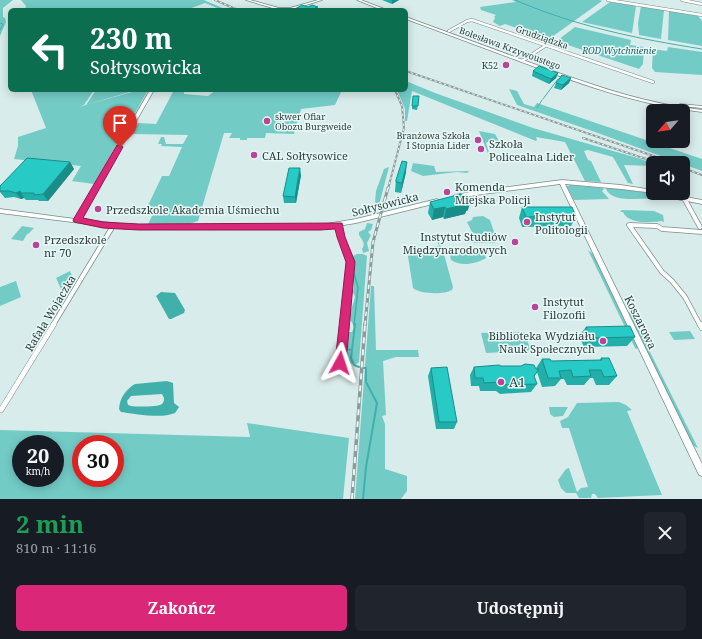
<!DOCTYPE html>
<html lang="pl">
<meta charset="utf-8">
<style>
body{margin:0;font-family:"Noto Serif",serif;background:#20242c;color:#f1f3f6;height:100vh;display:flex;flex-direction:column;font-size:15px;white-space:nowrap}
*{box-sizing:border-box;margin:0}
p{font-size:13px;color:#9ea1a6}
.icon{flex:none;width:22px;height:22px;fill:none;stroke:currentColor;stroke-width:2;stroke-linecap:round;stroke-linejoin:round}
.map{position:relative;height:499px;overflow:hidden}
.side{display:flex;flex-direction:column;background:#171b24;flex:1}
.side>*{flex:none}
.hud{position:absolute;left:8px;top:8px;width:400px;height:84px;border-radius:6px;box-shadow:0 2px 10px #0003;background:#0b6e4f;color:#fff;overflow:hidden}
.needle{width:26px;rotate:242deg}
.fabs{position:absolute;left:646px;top:104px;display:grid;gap:8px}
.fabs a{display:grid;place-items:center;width:44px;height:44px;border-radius:6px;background:#171b24;box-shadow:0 2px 10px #0003;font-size:20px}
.speed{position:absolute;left:12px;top:435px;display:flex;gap:8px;font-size:20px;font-weight:700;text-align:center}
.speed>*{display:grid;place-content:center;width:52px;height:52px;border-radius:50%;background:#171b24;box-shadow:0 2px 10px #0003;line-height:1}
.speed small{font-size:10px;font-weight:400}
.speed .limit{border:6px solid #d22;background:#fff;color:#111}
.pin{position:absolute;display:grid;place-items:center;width:34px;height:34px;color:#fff;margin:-41px -17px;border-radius:50% 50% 50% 0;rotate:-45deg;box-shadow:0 0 4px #0007}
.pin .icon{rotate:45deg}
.me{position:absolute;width:44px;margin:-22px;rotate:5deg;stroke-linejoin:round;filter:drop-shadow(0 0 3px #0008)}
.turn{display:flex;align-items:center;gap:14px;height:84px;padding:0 16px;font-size:18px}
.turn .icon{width:52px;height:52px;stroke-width:2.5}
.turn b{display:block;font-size:28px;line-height:34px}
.round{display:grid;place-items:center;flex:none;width:42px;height:42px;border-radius:6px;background:#20242c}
.head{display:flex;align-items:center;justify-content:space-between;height:68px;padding:0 16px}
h1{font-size:24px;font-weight:700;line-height:30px;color:#1e9e55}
.button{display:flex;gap:8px;margin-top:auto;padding:8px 16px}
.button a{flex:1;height:46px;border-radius:6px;background:#db2777;color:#fff;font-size:16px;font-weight:700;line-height:46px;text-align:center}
.button a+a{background:#20242c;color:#f1f3f6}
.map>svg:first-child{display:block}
.green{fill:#73cbc6;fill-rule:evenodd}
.water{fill:#41b0ab;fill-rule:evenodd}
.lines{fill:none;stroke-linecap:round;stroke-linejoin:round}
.stream-far2{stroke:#41b0ab;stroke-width:1}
.stream-far1{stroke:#41b0ab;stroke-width:1.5}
.stream{stroke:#41b0ab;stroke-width:2}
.street-far2-casing{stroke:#798c8a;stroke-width:3.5}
.street-far1-casing{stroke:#798c8a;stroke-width:5.5}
.street-casing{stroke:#798c8a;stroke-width:6}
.secondary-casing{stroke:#798c8a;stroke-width:1.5}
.street-far2{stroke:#fff;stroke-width:2.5}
.street-far1{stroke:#fff;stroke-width:4}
.street{stroke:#fff;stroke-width:5}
.secondary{fill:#fff;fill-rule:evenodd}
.rail-far2-casing{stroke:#8c9a99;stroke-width:2}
.rail-far1-casing{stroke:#8c9a99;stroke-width:3}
.rail-casing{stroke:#8c9a99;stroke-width:3.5}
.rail-far2{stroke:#e5faf8;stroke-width:1;stroke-dasharray:2.5;stroke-linecap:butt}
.rail-far1{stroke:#e5faf8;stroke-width:1.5;stroke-dasharray:4.5;stroke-linecap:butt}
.rail{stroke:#e5faf8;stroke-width:2;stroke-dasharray:6;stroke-linecap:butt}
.wall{fill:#22aea9}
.shaded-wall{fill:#1b8d89}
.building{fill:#27cac4;stroke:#1b8d89}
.route{fill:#db2777;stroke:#8e194d}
.poi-dot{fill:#b49;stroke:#e5faf8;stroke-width:1.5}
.labels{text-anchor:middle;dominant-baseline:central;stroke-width:3;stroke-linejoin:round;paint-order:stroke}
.far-street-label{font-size:9px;fill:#333b3a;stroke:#e5faf8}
.far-park-label{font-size:9px;font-style:italic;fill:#225e5b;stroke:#e5faf8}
.far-poi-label{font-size:9px;fill:#333b3a;stroke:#e5faf8;text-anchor:end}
.poi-label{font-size:11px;fill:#333b3a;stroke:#e5faf8;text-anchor:start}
.street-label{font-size:11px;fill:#333b3a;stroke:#e5faf8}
.near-poi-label{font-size:13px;fill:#333b3a;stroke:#e5faf8;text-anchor:start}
</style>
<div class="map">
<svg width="702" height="499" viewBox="0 0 702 499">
<rect width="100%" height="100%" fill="#d8eceb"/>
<path class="green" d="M0,0H13L3,8V17L5,18L6,22L0,36Z
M21,0H204L227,10H222L205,3L186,10H25L26,6Z
M512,0H600L602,1L549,39L505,24L500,26L493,22L495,18L494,17L496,15L481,10L480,7L516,2Z
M610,2L636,6L632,33L582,22Z
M641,6L664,10L661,39L639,35L638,23Z
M669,11L698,16L702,21V46L668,40Z
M575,27L631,40L630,45L644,47L643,64L639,69L559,42L561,41L558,40Z
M668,47L702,52V75L655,72L652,68L653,49L667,51Z
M406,81L435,93L533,128L641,159L653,164V166L624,165L633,184L628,183L613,157L588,150L584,151L588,160L591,161L601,182L585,181L565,142L536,137L537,140L536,141L412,91L407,121H405V109L397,90H406Z
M509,89L517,91L524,104L534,107L537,103L702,159V171L595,132L517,105Z
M31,90H94L84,105L79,107L139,90H148L128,126L124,127L123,133L94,184L72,181L81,166L14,159L18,146V137L46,128Z
M96,90H136L86,105Z
M174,90H184V94L208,96L216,90H342L335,105L301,109L294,134L266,133L265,138H247V140H240V138H229L232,133H224L198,221L189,224H148L153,214H144L162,176H169L182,147L161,146L162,144H158L161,137H164L166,144H183L188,135L132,134L138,123L156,124Z
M479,131L495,134L499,141H489L486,143L490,156H489Z
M413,163L434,166L436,172L469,171L467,173L457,172L423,176L411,171Z
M389,167L379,205L375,202L376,191L384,169Z
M571,185L602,188L604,189L602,191L609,199L574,200L568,189L566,188L567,186Z
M607,187L648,193L653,197L651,199C638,198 612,203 606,189Z
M622,210L654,211L663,215L664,222L661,221C650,223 628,224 623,212H620Z
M483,216L490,220L497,241L495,243H474L467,240L466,237L472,232L467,222L472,220L473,217Z
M367,223L373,224L371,230L368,232L371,235L367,243L369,251L363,253L362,249C366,243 362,240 359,235V232L365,229Z
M22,226L34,228L28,234H27L23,241L11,239Z
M439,236L453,287L452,290C443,295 420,294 413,288L407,250L439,246L436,237Z
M455,249L459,253C468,253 483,248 486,258C476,264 461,267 451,260L449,251Z
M588,250L594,255L638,348L637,349L635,348Z
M357,254H363L367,256L359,362L355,365L347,362L346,355L350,349L347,347V332H352C355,326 353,323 349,319C350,311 353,305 355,297L353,292L354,287L353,256Z
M70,271L73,278L66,289L62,291L56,278Z
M16,281L21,297L0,306V287Z
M371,286H374L376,350H418L419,357H396L383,361L386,415L382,416L385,424V469L407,476V491L401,499H355Z
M630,312L698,448L692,445L628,313Z
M690,331L695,339L674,340L669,332Z
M524,332L530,348L528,351L486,353L481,333Z
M619,402L626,405L632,410L627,411L662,495L598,498L595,494H592L591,498H579L576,493H566L561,488L558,480L566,469L569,468L577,492L581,488L588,487L569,428H562L560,421L568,417L577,403Z
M549,407H568L563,416L554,417L550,414Z
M247,423L349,438L343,499H0V430L250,437ZM21,444H55V478H21ZM81,444H115V478H81Z"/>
<path class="water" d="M161,292L175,293L185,310L184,313L171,319H169L156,296Z
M167,381L173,383L174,403L179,407L175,413C161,419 136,414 121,412L119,409C120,398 125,390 135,384ZM162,394L164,398C164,400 164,402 162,404C158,407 137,407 131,406L128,405L127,401L131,396Z"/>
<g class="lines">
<path class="stream-far2" d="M515,0C575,26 638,39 702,49
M0,23L3,24L0,30
M543,99L558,79
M537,108L542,100"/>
<path class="stream-far1" d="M354,273L358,288L354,325"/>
<path class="stream" d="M344,349L352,350L351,358L354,365L359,367
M352,350L355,324
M363,499L366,467L377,403L366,382V368H364"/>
<g class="street-far2-casing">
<path id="street-far2" d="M608,0L702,15
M682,0L702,4
M449,31L467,21L472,20L653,82
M522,61L545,46"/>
</g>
<g class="street-far1-casing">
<path id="street-far1" d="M684,198L700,227
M339,225L342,241L351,262L344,325
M53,325L113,226
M700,325L685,297L672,281L662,272L629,225L657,226L662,229L702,232"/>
</g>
<g class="street-casing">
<path id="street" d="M700,324L702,328
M343,368L340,363L344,324
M1,410L54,324"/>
</g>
<g class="secondary-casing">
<path id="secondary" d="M246,0H250L279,8H290L318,0H322L290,10H279Z
M357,0H361L387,10H382Z
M406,17L545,68L546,69L543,70L406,19Z
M551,71H553C604,89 649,104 702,110V112C648,106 601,91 551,73Z
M150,90H154L80,219L128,225H320L356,219L437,199L440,201L437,203L356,223L320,229H128L0,213V209L75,219Z
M680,104L702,106V108L681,106H680Z
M562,180L621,185L653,190V193H665L702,200V204L656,195L654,193L621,189L565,184L702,464V476L699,475L560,184L476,195L455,199L453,197L455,195L476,191Z"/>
</g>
<use href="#street-far2" class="street-far2"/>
<use href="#street-far1" class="street-far1"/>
<use href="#street" class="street"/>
<use href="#secondary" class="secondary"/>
<g class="rail-far2-casing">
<path id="rail-far2" d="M215,0L238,10
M406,71L674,163
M583,138L649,160
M683,168L702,175
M388,189L404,128L402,106L395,90"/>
</g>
<g class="rail-far1-casing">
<path id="rail-far1" d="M365,325L373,242L388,188"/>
</g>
<g class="rail-casing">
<path id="rail" d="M352,499L365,324"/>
</g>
<use href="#rail-far2" class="rail-far2"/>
<use href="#rail-far1" class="rail-far1"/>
<use href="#rail" class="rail"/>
</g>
<path class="wall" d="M382,0H399L392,4Z
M533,71L558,73L556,78L549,84L532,76Z
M571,78L569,83L561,90L554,88L556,83Z
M413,96H419L417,110L412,109Z
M70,162L74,169L48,201H39L38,200H26L24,198L21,199L14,197L5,198L0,192V186Z
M406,172L401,193L395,192V191L396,180Z
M301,175L296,203H284L283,196Z
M430,202L468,210L466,211L465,214L444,219L443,217L432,220L428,213Z
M522,207L576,216L571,226L522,227L519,218Z
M586,327L635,337L627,346L584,347L579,336Z
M601,358L617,376L609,385H596L593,378H590L584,385H567L564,379H561L555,386L542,387L537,372L534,376L537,384L531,392L500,394L496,391H480L479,386H471L470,375L474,367L501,366L537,369L536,368L542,359L551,361L600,360Z
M431,368L457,422L454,429H436L428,376Z"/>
<path class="shaded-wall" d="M392,0H399L392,4Z
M558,73L556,78L549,84L551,79Z
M571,78L569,83L561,90L563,85Z
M70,162L74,169L48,201L43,194Z
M407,162L406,172L401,193L402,183Z
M300,168L301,175L296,203L295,197Z
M20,191L24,198L21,199L16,193Z
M471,200L468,210L466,211L465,214L444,219L446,209L466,201Z
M445,207L443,217L432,220L434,209Z"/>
<path class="building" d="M302,5L308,7L312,5L318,7L315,8L321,10H299L295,9Z
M539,66L558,73L551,79L533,71Z
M562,75L571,78L563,85L556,83Z
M413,96H419L418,106H412Z
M27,158L70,162L43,194L34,195V193H21L20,191L16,193L9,191H0V186Z
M402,161L407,162L402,183L396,182V180Z
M289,168H300L295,197L283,196Z
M461,194L463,196L467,195L471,200L466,201L468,204L446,209L445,207L434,209L430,202Z
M522,207H572L576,216L526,217Z
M630,326L635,337L591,338L586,327Z
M601,358H609L617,376L604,377L601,370H589L591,376L573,377L571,370L559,371L561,378H548L542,359H550L551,361L602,360Z
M525,364L534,365L536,369H539L534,376L537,384L504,385L501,382L484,383L483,378H475L474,367L499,365L501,366H521Z
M447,367L457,422H439L431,368Z"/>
<path class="route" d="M117,145H120L123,147L83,218L103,222L139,224L342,223L345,237L355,262L346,363L344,367L340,368L336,367L335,363L346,262L337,237L335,229L320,230H139L103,228L74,222L73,220Z"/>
<g class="poi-dot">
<circle cx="506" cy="65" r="4"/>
<circle cx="267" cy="121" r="4"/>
<circle cx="478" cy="140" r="4"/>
<circle cx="481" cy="149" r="4"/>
<circle cx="254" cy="155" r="4"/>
<circle cx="447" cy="192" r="4"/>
<circle cx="98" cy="209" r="4"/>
<circle cx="527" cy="222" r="4"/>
<circle cx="515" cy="242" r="4"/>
<circle cx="36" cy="245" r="4"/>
<circle cx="535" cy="307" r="4"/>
<circle cx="603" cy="341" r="4"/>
<circle cx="501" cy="382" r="4"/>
</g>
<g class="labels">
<g class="far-street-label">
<text transform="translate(542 37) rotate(19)">Grudziądzka</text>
<text transform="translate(510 48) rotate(20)">Bolesława Krzywoustego</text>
</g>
<g class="far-park-label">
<text x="619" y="50">ROD Wytchnienie</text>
</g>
<g class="far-poi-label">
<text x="498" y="65">K52</text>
<text x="275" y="116" text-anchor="start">skwer Ofiar<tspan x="275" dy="10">Obozu Burgweide</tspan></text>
<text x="470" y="135">Branżowa Szkoła<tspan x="470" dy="10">I Stopnia Lider</tspan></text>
</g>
<g class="poi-label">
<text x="489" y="143">Szkoła<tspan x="489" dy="13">Policealna Lider</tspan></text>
<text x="262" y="155">CAL Sołtysowice</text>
<text x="455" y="186">Komenda<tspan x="455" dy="13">Miejska Policji</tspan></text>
<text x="106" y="209">Przedszkole Akademia Uśmiechu</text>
<text x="535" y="216">Instytut<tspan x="535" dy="13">Politologii</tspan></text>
<text x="507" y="236" text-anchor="end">Instytut Studiów<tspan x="507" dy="13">Międzynarodowych</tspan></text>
<text x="44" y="239">Przedszkole<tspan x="44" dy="13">nr 70</tspan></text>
<text x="543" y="301">Instytut<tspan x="543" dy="13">Filozofii</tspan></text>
<text x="595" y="335" text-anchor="end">Biblioteka Wydziału<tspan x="595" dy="13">Nauk Społecznych</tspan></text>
</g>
<g class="street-label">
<text transform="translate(385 204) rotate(-14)">Sołtysowicka</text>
<text transform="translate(50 313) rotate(-59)">Rafała Wojaczka</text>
<text transform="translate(641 322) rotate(64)">Koszarowa</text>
</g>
<g class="near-poi-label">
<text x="509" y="382">A1</text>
</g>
</g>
</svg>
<div class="fabs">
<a><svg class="needle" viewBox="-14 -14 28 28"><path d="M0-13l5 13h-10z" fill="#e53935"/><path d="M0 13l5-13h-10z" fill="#9ea1a6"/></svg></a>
<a><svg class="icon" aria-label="sound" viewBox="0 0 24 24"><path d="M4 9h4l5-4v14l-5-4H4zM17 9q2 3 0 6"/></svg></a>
</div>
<div class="speed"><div>20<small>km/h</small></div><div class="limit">30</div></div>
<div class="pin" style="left:120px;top:147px;background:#d93025"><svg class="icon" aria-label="arrive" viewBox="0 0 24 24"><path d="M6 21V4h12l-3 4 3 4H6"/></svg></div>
<svg class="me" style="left:340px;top:363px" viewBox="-20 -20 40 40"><path d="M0-17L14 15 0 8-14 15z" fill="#db2777" stroke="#fff" stroke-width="4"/></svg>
<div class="hud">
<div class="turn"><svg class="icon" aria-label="left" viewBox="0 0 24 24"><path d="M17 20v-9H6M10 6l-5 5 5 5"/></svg><div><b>230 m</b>Sołtysowicka</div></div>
</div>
</div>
<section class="side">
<div class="head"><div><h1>2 min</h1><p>810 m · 11:16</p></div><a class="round"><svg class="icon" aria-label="close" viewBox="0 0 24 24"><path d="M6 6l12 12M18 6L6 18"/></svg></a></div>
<div class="button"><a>Zakończ</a><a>Udostępnij</a></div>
</section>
